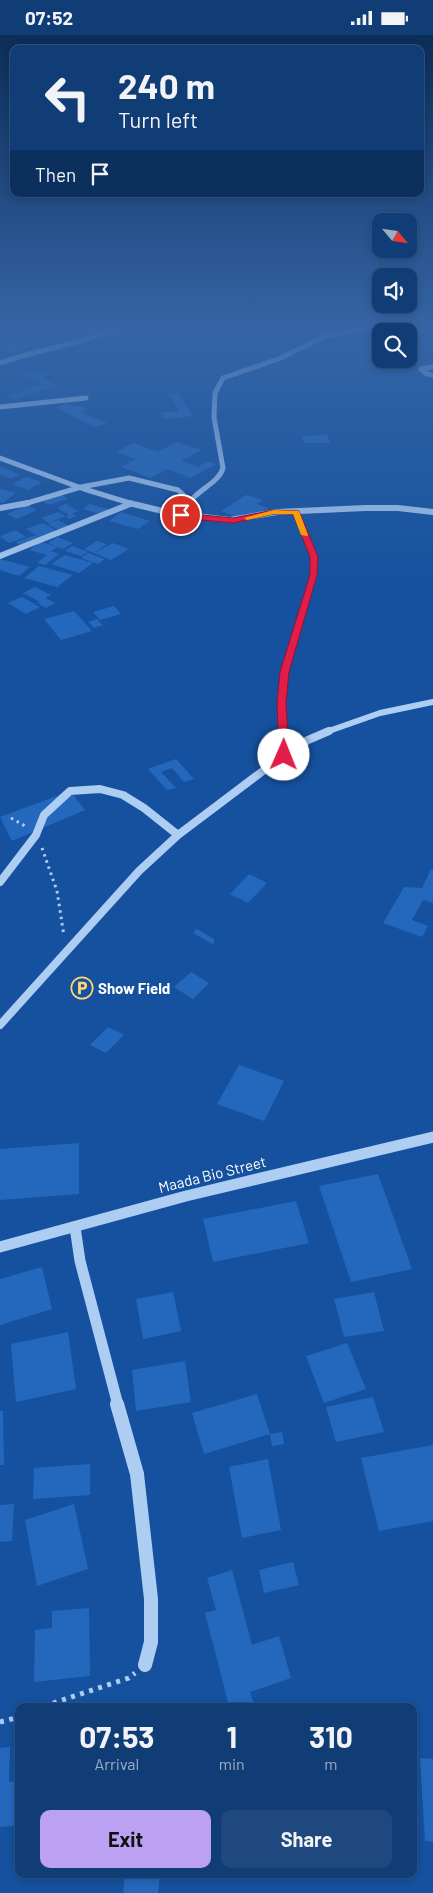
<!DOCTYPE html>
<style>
body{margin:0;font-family:Barlow,sans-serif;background:#1e487e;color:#f1f3f6;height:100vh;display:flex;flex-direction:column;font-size:19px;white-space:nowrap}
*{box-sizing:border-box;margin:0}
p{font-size:16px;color:#9caec5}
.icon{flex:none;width:28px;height:28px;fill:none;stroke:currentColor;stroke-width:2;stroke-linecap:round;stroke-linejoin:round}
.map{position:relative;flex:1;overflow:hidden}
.details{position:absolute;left:15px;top:1668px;width:402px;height:175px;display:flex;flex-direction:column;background:#103d76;border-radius:10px;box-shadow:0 2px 8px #0003,0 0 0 1px #305688}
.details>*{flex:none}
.guide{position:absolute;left:10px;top:10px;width:414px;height:152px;border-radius:10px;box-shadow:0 2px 8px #0003,0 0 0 1px #305688;background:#103d76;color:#f1f3f6;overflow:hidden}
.needle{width:32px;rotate:119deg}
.buttons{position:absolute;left:372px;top:178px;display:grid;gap:10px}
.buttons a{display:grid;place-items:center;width:45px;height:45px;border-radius:10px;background:#103d76;box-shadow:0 2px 8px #0003,0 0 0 1px #305688;font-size:25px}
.pin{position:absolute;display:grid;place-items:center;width:42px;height:42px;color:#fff;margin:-21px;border:2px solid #fff;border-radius:50%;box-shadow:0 1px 5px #0007}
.me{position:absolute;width:55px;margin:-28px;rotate:1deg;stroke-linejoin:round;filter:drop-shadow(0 0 4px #0008)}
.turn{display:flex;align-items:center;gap:18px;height:105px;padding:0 25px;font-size:22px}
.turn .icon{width:65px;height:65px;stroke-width:2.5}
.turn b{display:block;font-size:35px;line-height:42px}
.then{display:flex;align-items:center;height:48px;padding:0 25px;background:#0003;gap:10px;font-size:19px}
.eta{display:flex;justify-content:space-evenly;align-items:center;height:85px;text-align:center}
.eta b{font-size:30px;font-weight:700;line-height:35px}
.action{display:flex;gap:10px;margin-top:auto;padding:10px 25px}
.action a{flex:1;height:58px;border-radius:10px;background:#bca0f2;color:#111;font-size:20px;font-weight:700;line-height:58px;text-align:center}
.action a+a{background:#1e487e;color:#f1f3f6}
.status{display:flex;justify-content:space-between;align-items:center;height:35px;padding:0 25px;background:#103d76;direction:ltr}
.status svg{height:14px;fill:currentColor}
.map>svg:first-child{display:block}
.building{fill:#2468bd}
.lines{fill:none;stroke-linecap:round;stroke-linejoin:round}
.path-far1{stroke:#adcdf3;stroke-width:3;stroke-dasharray:2.5 4;stroke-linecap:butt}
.path{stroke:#adcdf3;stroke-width:5;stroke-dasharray:4 5.5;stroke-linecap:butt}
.minor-far4{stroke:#adcdf3;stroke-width:5}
.minor-far3{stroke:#adcdf3;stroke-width:6}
.minor-far2{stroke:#adcdf3;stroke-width:8}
.minor-far1{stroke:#adcdf3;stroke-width:11}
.minor{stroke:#adcdf3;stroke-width:14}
.route{fill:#e11d48;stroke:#92132f}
.slow{fill:#f59e0b}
.labels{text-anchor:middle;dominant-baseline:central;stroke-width:5;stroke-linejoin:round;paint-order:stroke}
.poi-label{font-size:15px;font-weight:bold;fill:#fff;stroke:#15519e;text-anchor:start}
.street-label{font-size:15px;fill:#fff;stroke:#15519e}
</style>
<div class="status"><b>07:52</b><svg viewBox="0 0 49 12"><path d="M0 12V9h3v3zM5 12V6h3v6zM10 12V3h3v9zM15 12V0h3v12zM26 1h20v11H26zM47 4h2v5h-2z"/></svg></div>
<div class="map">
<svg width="433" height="1858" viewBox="0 0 433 1858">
<rect width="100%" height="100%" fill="#15519e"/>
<path class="building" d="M22,305L35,310L13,318L0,312Z
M31,337L35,339L41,337L49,340L42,343L57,350L14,365L7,361L43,349L22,340Z
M178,358L193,381L164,384L160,378L179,376L169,359Z
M67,369L74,372L79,371L87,374L81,377L108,388L95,392L55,372Z
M327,399L330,408H304L302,402Z
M177,407L201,415L181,426L198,432L207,426L216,429L191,443L167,434L151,443L121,432L136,424L116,417L133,408L158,417Z
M0,431L20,440L11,444L0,439Z
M26,442L42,447L28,455L12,449Z
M0,454L16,458L3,468L0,467Z
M61,459L68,464L48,470L42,466Z
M246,460L263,465L257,469L268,473L255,481L246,478L239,483L221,476Z
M66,469L78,476L72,479L76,481L69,484L66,482L69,480L57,473Z
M90,469L111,475L103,480L83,474Z
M26,470L37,475L17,484L7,479Z
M58,477L66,481L49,488L41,483Z
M121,477L150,486L138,494L109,486Z
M58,485L71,492L62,497L48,489Z
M43,488L59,497L43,504L26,494Z
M186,488L193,491L180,497L173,495Z
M16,495L26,502L9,508L0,501Z
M35,500L41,503L21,511L16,507Z
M58,502L73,508L63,514L48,508Z
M97,506L107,509L94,518L84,514Z
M41,507L58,512L51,516L59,519L45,530L37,528L47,520L29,515Z
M113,508L129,514L111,525L94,518Z
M72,511L88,517L81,521L65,516Z
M88,518L105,524L98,529L81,523Z
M65,520L93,528L79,538L51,529Z
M0,524L30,532L19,541L0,535Z
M39,531L73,540L57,552L24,543Z
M35,552L51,560L45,563L55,568L46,573L37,568L40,567L23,558Z
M22,562L40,572L26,579L8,568Z
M114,571L121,579L100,585L93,577Z
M74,576L92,596L61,605L44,584Z
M97,584L103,590L94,593L88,587Z
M176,724L194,744L184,747L172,733L161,737L176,753L167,755L148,734Z
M70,756L85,775L12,806L0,782Z
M431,834L433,835V868L423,865L412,885L428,891L422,902L383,888L404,852L422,853Z
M249,839L267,848L248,868L230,859Z
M197,894L214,904V910L193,898Z
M191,937L209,948L193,964L174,952Z
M108,992L124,1000L106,1018L90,1010Z
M239,1030L284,1046L264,1086L217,1069Z
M79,1108V1159L0,1165V1114Z
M378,1139L412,1234L351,1247L319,1151Z
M296,1166L309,1208L213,1227L203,1184Z
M42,1232L52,1274L0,1290V1244Z
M173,1257L181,1296L143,1304L136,1264Z
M374,1257L384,1296L344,1302L334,1264Z
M68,1297L76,1354L16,1367L11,1309Z
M347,1308L366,1354L324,1368L306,1321Z
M185,1326L191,1367L136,1376L132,1335Z
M257,1359L270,1399L282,1397L284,1409L272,1411L270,1399L204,1419L192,1378Z
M373,1362L384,1397L336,1407L326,1372Z
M0,1376H3L4,1430H0Z
M433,1410V1486L379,1496L361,1423Z
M268,1424L281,1495L242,1503L229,1432Z
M90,1429V1460L33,1464L34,1433Z
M14,1469L12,1506L0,1507V1470Z
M74,1469L88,1534L37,1551L25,1485Z
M293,1527L299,1550L264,1558L259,1535Z
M232,1535L252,1610L279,1601L291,1643L250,1657L254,1669L246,1671H229L205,1578L216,1575L207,1543Z
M89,1573L90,1641L34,1647L35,1595L52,1593V1576Z
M10,1712L9,1747L19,1746V1790L0,1792V1713Z
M420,1723L433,1724V1807L425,1806Z
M125,1839H160L158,1858H123Z"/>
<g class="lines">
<path class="path-far1" d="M11,783L27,792
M42,813L57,856L64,901"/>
<path class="path" d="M44,1671L129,1643L135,1638
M0,1687L19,1682"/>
<path class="minor-far4" d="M0,293L8,292
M0,328C39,314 82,309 120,292
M433,332L421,334L427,339L433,340
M0,372L86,363
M0,423L84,454L133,469
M24,469L81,452L129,443L178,455L190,466
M188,469C197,455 219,448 223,433L214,382L215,358L223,343L281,323L323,302L367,292"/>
<path class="minor-far3" d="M129,468L171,478L230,485L277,477L365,473H398L433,477
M0,473L28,468
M181,480L189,468
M0,521L130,469
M283,697L282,668L284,637L314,540V522L296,477
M326,697L380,678L433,667"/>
<path class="minor-far2" d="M283,696L284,720
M0,847L36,800L44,780L70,756L100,754L123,760L144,773L178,800
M0,990L139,836L178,800L284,720L308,705L329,696"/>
<path class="minor-far1" d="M75,1192L80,1226L118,1370
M0,1212L186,1161L433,1102"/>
<path class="minor" d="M117,1369L137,1439L151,1564V1607L145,1630"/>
</g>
<linearGradient id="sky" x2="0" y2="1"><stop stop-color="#0c2d57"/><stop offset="0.53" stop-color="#3565a6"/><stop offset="1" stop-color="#3565a6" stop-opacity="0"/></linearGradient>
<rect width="433" height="552" fill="url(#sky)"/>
<path class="route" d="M274,475L299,476L318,522L317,540L289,637L286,668L289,720L284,723L279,720L277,668L280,637L310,540V522L293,479H274L233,488L181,483L177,480L181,478L233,483Z"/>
<path class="slow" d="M274,475L299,476L308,500L307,501L301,500L293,479H274L247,485L244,483Z"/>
<defs>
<g id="parking-ring" transform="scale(1.125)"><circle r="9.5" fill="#15519e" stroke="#ffd66f" stroke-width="1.5"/><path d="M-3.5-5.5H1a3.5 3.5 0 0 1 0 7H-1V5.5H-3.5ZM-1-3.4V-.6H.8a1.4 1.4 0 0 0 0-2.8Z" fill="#ffd66f"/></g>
</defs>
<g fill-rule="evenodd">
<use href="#parking-ring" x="82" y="953"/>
</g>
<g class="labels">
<g class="poi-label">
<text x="98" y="953">Show Field</text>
</g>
<g class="street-label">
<text transform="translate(212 1139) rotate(-14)">Maada Bio Street</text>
</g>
</g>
</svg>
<div class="buttons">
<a><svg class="needle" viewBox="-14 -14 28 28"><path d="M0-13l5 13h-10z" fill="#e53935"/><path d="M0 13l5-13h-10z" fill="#9caec5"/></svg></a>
<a><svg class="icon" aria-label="sound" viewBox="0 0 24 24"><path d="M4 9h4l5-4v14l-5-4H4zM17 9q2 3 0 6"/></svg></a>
<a><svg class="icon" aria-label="search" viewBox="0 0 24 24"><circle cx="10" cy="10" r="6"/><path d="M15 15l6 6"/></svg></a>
</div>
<div class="pin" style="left:181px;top:480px;background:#d93025"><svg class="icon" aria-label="arrive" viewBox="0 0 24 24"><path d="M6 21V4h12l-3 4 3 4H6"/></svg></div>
<svg class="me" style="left:284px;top:720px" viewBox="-20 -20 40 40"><circle r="19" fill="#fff"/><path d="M0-13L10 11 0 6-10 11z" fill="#e11d48"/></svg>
<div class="guide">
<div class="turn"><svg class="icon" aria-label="left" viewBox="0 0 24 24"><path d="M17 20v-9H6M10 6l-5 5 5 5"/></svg><div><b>240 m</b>Turn left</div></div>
<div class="then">Then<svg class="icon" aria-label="arrive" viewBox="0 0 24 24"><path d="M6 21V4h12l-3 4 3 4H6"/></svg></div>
</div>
<section class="details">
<div class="eta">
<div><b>07:53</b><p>Arrival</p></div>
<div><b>1</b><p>min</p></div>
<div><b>310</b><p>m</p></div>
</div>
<div class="action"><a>Exit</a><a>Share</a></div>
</section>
</div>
